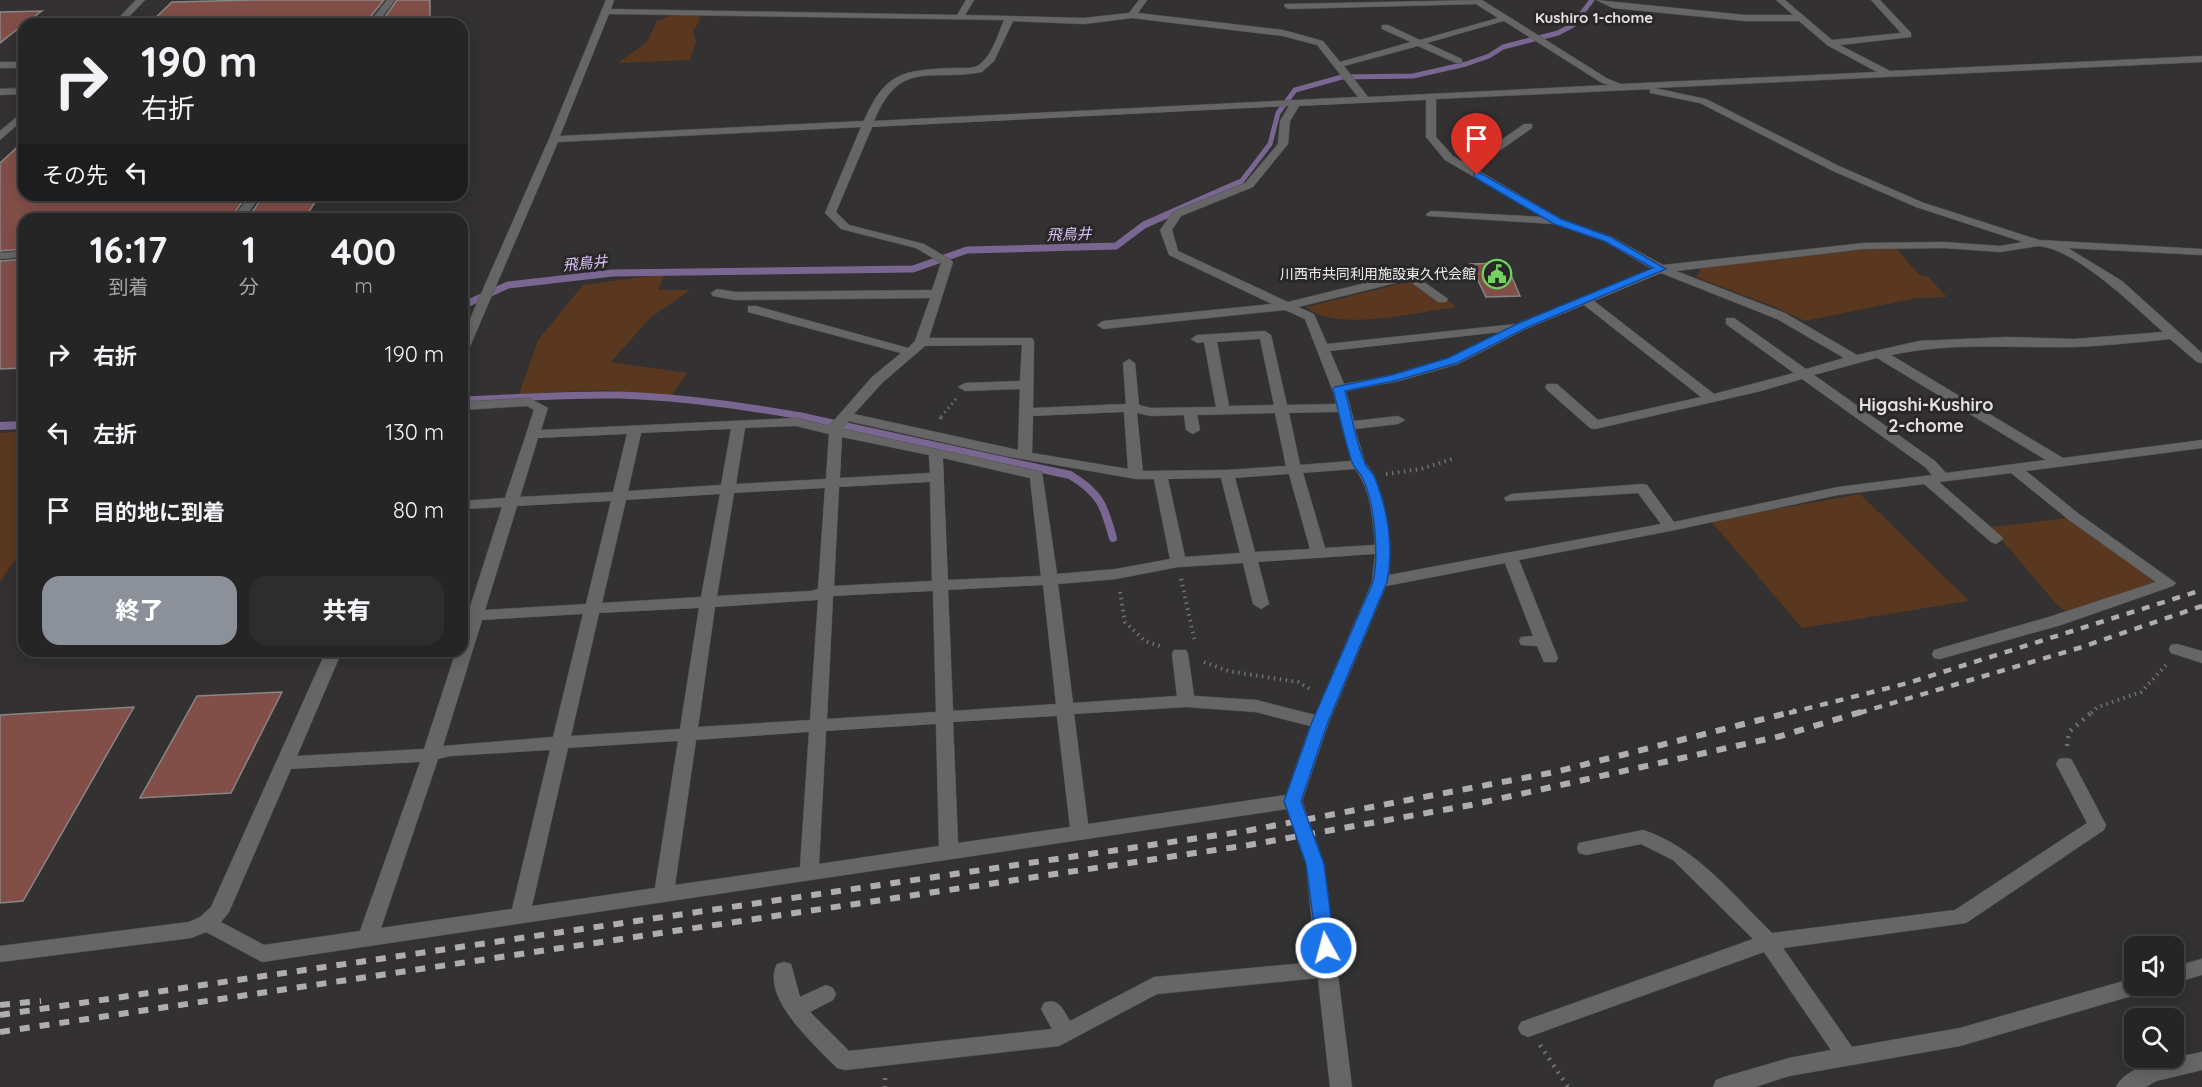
<!DOCTYPE html>
<html lang="ja">
<meta charset="utf-8">
<style>
body{margin:0;font-family:Quicksand,"Noto Sans JP",sans-serif;background:#2e2d2d;color:#f1f3f6;height:100vh;display:flex;flex-direction:column;font-size:22px;white-space:nowrap}
*{box-sizing:border-box;margin:0}
p{font-size:20px;color:#a4a5a7}
.icon{flex:none;width:33px;height:33px;fill:none;stroke:currentColor;stroke-width:2;stroke-linecap:round;stroke-linejoin:round}
.map{position:relative;flex:1;overflow:hidden}
.side{position:absolute;left:18px;top:213px;width:450px;height:444px;display:flex;flex-direction:column;background:#262525;border-radius:18px;box-shadow:0 3px 15px #0003,0 0 0 2px #424242}
.side>*{flex:none}
.top-card{position:absolute;left:18px;top:18px;width:450px;height:183px;border-radius:18px;box-shadow:0 3px 15px #0003,0 0 0 2px #424242;background:#262525;color:#f1f3f6;overflow:hidden}
.fabs{position:absolute;left:2124px;top:936px;display:grid;gap:12px}
.fabs a{display:grid;place-items:center;width:60px;height:60px;border-radius:12px;background:#262525;box-shadow:0 3px 15px #0003,0 0 0 2px #424242;font-size:30px}
.pin{position:absolute;display:grid;place-items:center;width:51px;height:51px;color:#fff;margin:-62px -26px;border-radius:50% 50% 50% 0;rotate:-45deg;box-shadow:0 0 6px #0007}
.pin .icon{rotate:45deg}
.me{position:absolute;width:66px;margin:-33px;rotate:353deg;stroke-linejoin:round;filter:drop-shadow(0 0 4px #0008)}
.turn{display:flex;align-items:center;gap:21px;height:126px;padding:0 24px;font-size:27px}
.turn .icon{width:78px;height:78px;stroke-width:2.5}
.turn b{display:block;font-size:42px;line-height:51px}
.then{display:flex;align-items:center;height:57px;padding:0 24px;background:#0003;gap:12px;font-size:22px}
.eta{display:flex;justify-content:space-evenly;align-items:center;height:102px;text-align:center}
.eta b{font-size:36px;font-weight:800;line-height:42px}
.cta{display:flex;gap:12px;margin-top:auto;padding:12px 24px}
.cta a{flex:1;height:69px;border-radius:18px;background:#8c9099;color:#fff;font-size:24px;font-weight:800;line-height:69px;text-align:center}
.cta a+a{background:#2e2d2d;color:#f1f3f6}
ul{padding:0;list-style:none}
li{display:flex;align-items:center;gap:18px;height:78px;padding:0 24px}
li div{flex:1}
li b{display:block;font-size:22px}
li em{font-style:normal}
.map>svg:first-child{display:block}
.green{fill:#59381f}
.lines{fill:none;stroke-linecap:round;stroke-linejoin:round}
.stream-far2{stroke:#796691;stroke-width:5}
.stream-far1{stroke:#796691;stroke-width:7}
.stream{stroke:#796691;stroke-width:8}
.building{fill:#824f48;stroke:#898685;stroke-width:1.5}
.minor-casing{stroke:#514f50;stroke-width:1}
.path-far2{stroke:#716f6f;stroke-width:3;stroke-dasharray:1.5 4;stroke-linecap:butt}
.path-far1{stroke:#716f6f;stroke-width:4;stroke-dasharray:1.5 4.5;stroke-linecap:butt}
.path{stroke:#716f6f;stroke-width:4.5;stroke-dasharray:2 6;stroke-linecap:butt}
.minor{fill:#676667;fill-rule:evenodd}
.rail-far1{stroke:#afadad;stroke-width:4.5;stroke-dasharray:8 8;stroke-linecap:butt}
.rail{stroke:#afadad;stroke-width:6;stroke-dasharray:10 10;stroke-linecap:butt}
.route{fill:#1a73e8;stroke:#114b97;stroke-width:1.5}
.labels{text-anchor:middle;dominant-baseline:central;stroke-width:6;stroke-linejoin:round;paint-order:stroke}
.far-poi-label{font-size:14px;fill:#f1eff0;stroke:#292727;text-anchor:end}
.far-neighbourhood-label{font-size:15px;font-weight:bold;fill:#e4e0e1;stroke:#292727}
.far-water-label{font-size:15px;font-style:italic;fill:#dcc4fc;stroke:#292727}
.neighbourhood-label{font-size:18px;font-weight:bold;fill:#e4e0e1;stroke:#292727}
</style>
<div class="map">
<svg width="2202" height="1087" viewBox="0 0 2202 1087">
<rect width="100%" height="100%" fill="#333131"/>
<path class="green" d="M675,14H699L700,20L693,31L696,42L690,60L618,63L647,42L657,21Z
M1897,249L1919,275L1927,276L1947,297L1917,298L1805,321L1775,307L1696,277L1702,267L1863,250Z
M665,274L658,290H690L650,318L611,362L687,373L670,398L607,390L519,394L538,340L583,285Z
M1420,279L1456,307C1417,312 1336,333 1306,307Z
M24,431V547L0,582V433Z
M1860,494L1969,601L1802,628L1711,521Z
M2067,518L2154,580L2153,585L2069,613L2058,606L1991,527Z"/>
<g class="lines">
<path class="stream-far2" d="M1235,184L1241,182L1270,144L1278,113L1295,90L1342,77L1413,76L1466,64L1489,56L1503,47L1558,33L1573,25L1592,0"/>
<path class="stream-far1" d="M462,306L508,285L613,273L913,269L967,250L1116,246L1144,225L1239,183
M462,400C514,398 566,394 619,395C681,397 745,406 806,417"/>
<path class="stream" d="M798,416L1070,475C1100,493 1104,505 1113,538
M0,426L24,425"/>
</g>
<path class="building" d="M253,0H384L367,21L359,24H149L172,2Z
M397,0H430V19L382,21Z
M42,11L24,24L0,43V12Z
M24,141V195H247L230,219H24V249L0,251V163Z
M320,195L304,219H247L262,198Z
M24,259V368L0,369V261Z
M1506,263L1520,296L1486,297L1470,264Z
M282,692L231,793L140,798L197,696Z
M134,707L23,901L0,903V715Z"/>
<g class="lines">
<g class="minor-casing">
<path id="minor" d="M136,0H145L122,24H113Z
M387,0H395L377,24H368Z
M606,0H614L611,9L957,15L966,0H974L965,15L1084,18L1129,13L1139,0H1147L1138,13L1283,30L1323,41L1340,62L1411,42L1382,29V25H1388L1420,40L1498,18L1476,4L1288,9L1284,6L1285,4L1482,0L1608,79L1621,84L1877,72L1827,45L1799,21H1745L1613,8L1596,0L1745,15H1793L1776,0H1785L1832,40L1901,33L1871,0H1880L1911,33V37L1840,45L1890,71L2202,56V62L1654,88L1706,99L1841,167L1924,203L2039,240L2202,249V255L2068,248L2122,281L2202,353V363L2197,362L2170,339C2138,342 2106,346 2074,347C2012,348 1951,342 1891,355L2063,458L2202,440V448L2026,471L2079,514L2176,583L2173,586L2061,625L1940,659L1934,658L1932,654L1934,650L2049,617L2156,582L2069,520L2011,473L1939,482L2001,536L2003,539L1996,544L1991,542L1924,484L1838,495L1670,531L1519,560L1558,658L1556,662H1544L1537,646L1521,645L1519,641L1521,637L1533,636L1505,563L1386,586L1329,722L1302,801L1324,864L1352,1087H1330L1318,978L1157,994L1059,1046L845,1070L837,1068C816,1046 760,998 777,964L784,962L791,964L800,997L826,985L833,988L836,994L833,1000L810,1012L849,1051L1052,1029L1041,1009L1044,1003C1059,997 1063,1010 1070,1021L1154,977L1316,962L1306,864L1287,809L262,962L206,932L191,938L0,962V946L189,922L200,917L211,907L326,651H342L297,756L424,749L456,651H462V632L466,621H462V611L469,610L502,507L462,509V501L505,498L534,410L527,406L462,410V402L529,398L548,408L541,430L796,418L829,426L872,377L901,353L748,312V306H756L908,348L915,341L930,298L735,300L713,296L711,293L717,289L735,292L932,290L941,263L916,248L841,229L825,213L861,127L558,142L468,351L462,355V337L549,139ZM609,14L1004,20C998,34 992,56 979,65C973,69 964,68 957,68C905,70 886,70 864,121L560,136ZM1132,18L1283,36L1317,45L1358,97L874,121C900,58 930,82 982,72L994,61L1013,21L1084,24ZM1504,21L1602,83L1609,85L1368,97L1344,66L1418,46L1456,63H1462V59L1427,43ZM1650,89V93L1700,103L1833,171L1916,207L2023,242L2000,246L1944,242L1864,243L1663,265L1612,237L1561,219L1469,165L1492,156L1532,128V124H1524L1484,152L1461,161L1453,156L1436,137V99L1651,89ZM1426,100V137L1445,160L1543,217L1431,211L1426,214L1427,216L1554,224L1604,241L1652,269L1516,324L1327,344L1314,314L1298,307L1408,280L1438,302H1446L1448,299L1410,272L1288,302L1178,251L1172,230L1181,216L1253,187L1288,144L1290,121L1299,106ZM1289,106L1280,121L1278,144L1245,183L1173,212L1160,230L1169,255L1272,304L1103,321L1097,325L1103,329L1285,310L1305,319L1332,389L1336,404L1287,405L1271,335L1265,331L1197,335L1191,339L1197,343L1204,342L1216,407L1151,408L1139,405L1135,363L1129,359L1123,363L1126,404L1033,408L1034,341L1032,338H929L953,262L951,260L924,244L849,225L836,212L872,127ZM2038,246C2075,248 2135,307 2163,332L2074,339L2006,337L1919,341L1857,355L1785,313L1676,271L1864,249L1944,248L2000,252ZM1661,273L1777,319L1844,358L1806,369L1734,318H1726V324L1794,373L1714,394L1594,301ZM1584,305L1701,397L1598,420L1557,384H1547L1545,387L1547,390L1590,428L1595,429L1761,391L1802,379L1925,467L1932,475L1838,487L1674,522L1647,485L1642,484L1511,494L1504,498L1506,501L1638,493L1661,524L1389,575L1390,543L1383,501L1374,475L1365,462L1355,429L1398,424L1405,420L1398,416L1354,421L1346,391L1399,381L1458,364L1526,329ZM1501,332L1448,358L1392,375L1344,384L1330,351ZM1260,339L1274,405L1229,406L1217,342ZM1022,345L1020,381L965,383L958,387L965,391L1020,389L1018,450L854,414L882,383L925,346ZM1877,358L2046,460L1946,473L1935,461L1814,375ZM1124,412L1128,469L1032,453L1033,416ZM1338,412L1351,461L1300,465L1289,413ZM1137,413L1151,416L1184,415L1186,430L1193,434L1200,430L1197,415L1275,413L1286,466L1227,470L1143,471ZM848,421L1005,456L1136,479H1154L1170,559L1116,569L1057,574L1042,472L843,429ZM796,426L829,434L826,479L736,484L745,428ZM731,429L721,485L628,491L641,433ZM627,434L613,492L520,497L538,438ZM842,437L929,455L930,473L840,478ZM943,458L1030,478L1041,576L948,580ZM1355,469C1371,489 1373,521 1375,545L1325,548L1303,473ZM1289,474L1310,549L1255,552L1235,478ZM1221,478L1240,553L1185,557L1168,479ZM930,482L932,581L834,586L839,487ZM825,488L818,589L811,591L717,596L734,493ZM720,494L701,597L602,603L626,500ZM611,501L586,604L485,610L517,506ZM1375,554L1372,582L1315,715L1256,700L1194,696L1188,654L1186,650H1174L1172,654L1177,696L1073,703L1058,584L1116,579L1178,567L1243,563L1253,604L1261,609L1269,604L1258,562ZM1043,585L1056,704L953,711L948,590ZM933,591L936,712L827,719L833,596ZM818,600L810,720L698,727L715,607ZM699,608L680,729L571,736L599,613ZM583,614L553,737L443,746L482,620ZM1186,707L1256,712L1310,726L1286,795L1088,824L1074,714ZM1057,716L1070,827L958,843L953,722ZM936,724L939,846L819,864L826,731ZM809,732L800,867L675,885L696,740ZM678,741L655,888L532,906L568,748ZM550,750L512,909L381,928L438,759L450,756ZM420,762L360,931L264,945L221,922L229,912L291,769Z
M0,62H24V68H0Z
M24,88V94L0,95V89Z
M24,111V119L0,140V131Z
M250,195H261L244,219H232Z
M24,251V257L0,259V253Z
M2177,644L2202,651V663L2171,653L2169,649L2171,645Z
M2065,758L2071,759L2074,764L2106,825L2104,830L1966,923L1783,948L1852,1047L1960,1028L2134,978V986H2148L2145,992L1960,1046L1789,1076L1755,1087H1713L1716,1080L1724,1077L1789,1058L1831,1050L1764,952L1528,1037L1521,1034L1518,1028L1521,1022L1753,939L1673,860L1641,844L1586,855L1579,853L1577,848L1579,843L1643,830C1696,847 1733,895 1772,933L1955,910L2087,823L2056,764L2059,759Z
M2202,959V975L2174,983V967Z
M2202,1052V1070L2156,1081L2146,1087H2116C2127,1063 2179,1057 2202,1052Z"/>
</g>
<path class="path-far2" d="M941,417L956,399"/>
<path class="path-far1" d="M940,419L942,416
M1386,474L1421,469L1452,459
M1181,579L1195,642
M1120,592L1125,622L1145,641L1160,646
M1204,662L1228,671L1298,682L1312,690
M2091,713L2098,707L2141,692L2167,664"/>
<path class="path" d="M2067,746L2069,732L2093,711
M1540,1045L1568,1087
M885,1078V1087"/>
<use href="#minor" class="minor"/>
<path class="rail-far1" d="M1789,713L1908,683L2202,590
M1859,713L2079,648L2202,606"/>
<path class="rail" d="M0,1005L41,1001
M0,1015L1246,831L1555,772L1795,711
M0,1032L1249,845L1471,805L1781,736L1864,711"/>
</g>
<path class="route" d="M1474,173H1480L1561,219L1611,237L1666,269L1526,328L1457,363L1398,380L1345,391C1352,414 1355,441 1365,463C1367,469 1373,472 1375,478C1388,510 1394,549 1387,582L1328,722L1301,801L1324,864L1335,948L1332,953L1326,955L1319,953L1317,948L1306,864L1284,801L1312,722L1373,582C1379,555 1375,503 1362,477C1359,471 1354,468 1352,462C1344,438 1339,413 1333,389L1335,387L1392,375L1448,358L1519,323L1653,268L1604,241L1554,224L1474,177Z"/>
<defs>
<g id="civic-ring" transform="scale(1.5)"><circle r="9.5" fill="#292727" stroke="#71d35e" stroke-width="1.5"/><path d="M-.6-6.5H3V-4.5H.6V-3L4-1V1h2V6H-6V1h2V-1L-.6-3ZM-1.2 2.5V6h2.4V2.5Z" fill="#71d35e"/></g>
</defs>
<g fill-rule="evenodd">
<use href="#civic-ring" x="1497" y="274"/>
</g>
<g class="labels">
<g class="far-poi-label">
<text x="1476" y="274">川西市共同利用施設東久代会館</text>
</g>
<g class="far-neighbourhood-label">
<text x="1594" y="17">Kushiro 1-chome</text>
</g>
<g class="far-water-label">
<text transform="translate(1069 234) rotate(-2)">飛鳥井</text>
<text transform="translate(585 263) rotate(-6)">飛鳥井</text>
</g>
<g class="neighbourhood-label">
<text x="1926" y="404">Higashi-Kushiro<tspan x="1926" dy="21">2-chome</tspan></text>
</g>
</g>
</svg>
<div class="fabs">
<a><svg class="icon" aria-label="sound" viewBox="0 0 24 24"><path d="M4 9h4l5-4v14l-5-4H4zM17 9q2 3 0 6"/></svg></a>
<a><svg class="icon" aria-label="search" viewBox="0 0 24 24"><circle cx="10" cy="10" r="6"/><path d="M15 15l6 6"/></svg></a>
</div>
<div class="pin" style="left:1477px;top:175px;background:#d93025"><svg class="icon" aria-label="arrive" viewBox="0 0 24 24"><path d="M6 21V4h12l-3 4 3 4H6"/></svg></div>
<svg class="me" style="left:1326px;top:948px" viewBox="-20 -20 40 40"><circle r="17" fill="#1a73e8" stroke="#fff" stroke-width="3"/><path d="M0-11L8 9 0 5-8 9z" fill="#fff"/></svg>
<div class="top-card">
<div class="turn"><svg class="icon" aria-label="right" viewBox="0 0 24 24"><path d="M7 20v-9h11M14 6l5 5-5 5"/></svg><div><b>190 m</b>右折</div></div>
<div class="then">その先<svg class="icon" aria-label="left" viewBox="0 0 24 24"><path d="M17 20v-9H6M10 6l-5 5 5 5"/></svg></div>
</div>
<section class="side">
<div class="eta">
<div><b>16:17</b><p>到着</p></div>
<div><b>1</b><p>分</p></div>
<div><b>400</b><p>m</p></div>
</div>
<ul>
<li><svg class="icon" aria-label="right" viewBox="0 0 24 24"><path d="M7 20v-9h11M14 6l5 5-5 5"/></svg><div><b>右折</b></div><em>190 m</em></li>
<li><svg class="icon" aria-label="left" viewBox="0 0 24 24"><path d="M17 20v-9H6M10 6l-5 5 5 5"/></svg><div><b>左折</b></div><em>130 m</em></li>
<li><svg class="icon" aria-label="arrive" viewBox="0 0 24 24"><path d="M6 21V4h12l-3 4 3 4H6"/></svg><div><b>目的地に到着</b></div><em>80 m</em></li>
</ul>
<div class="cta"><a>終了</a><a>共有</a></div>
</section>
</div>
